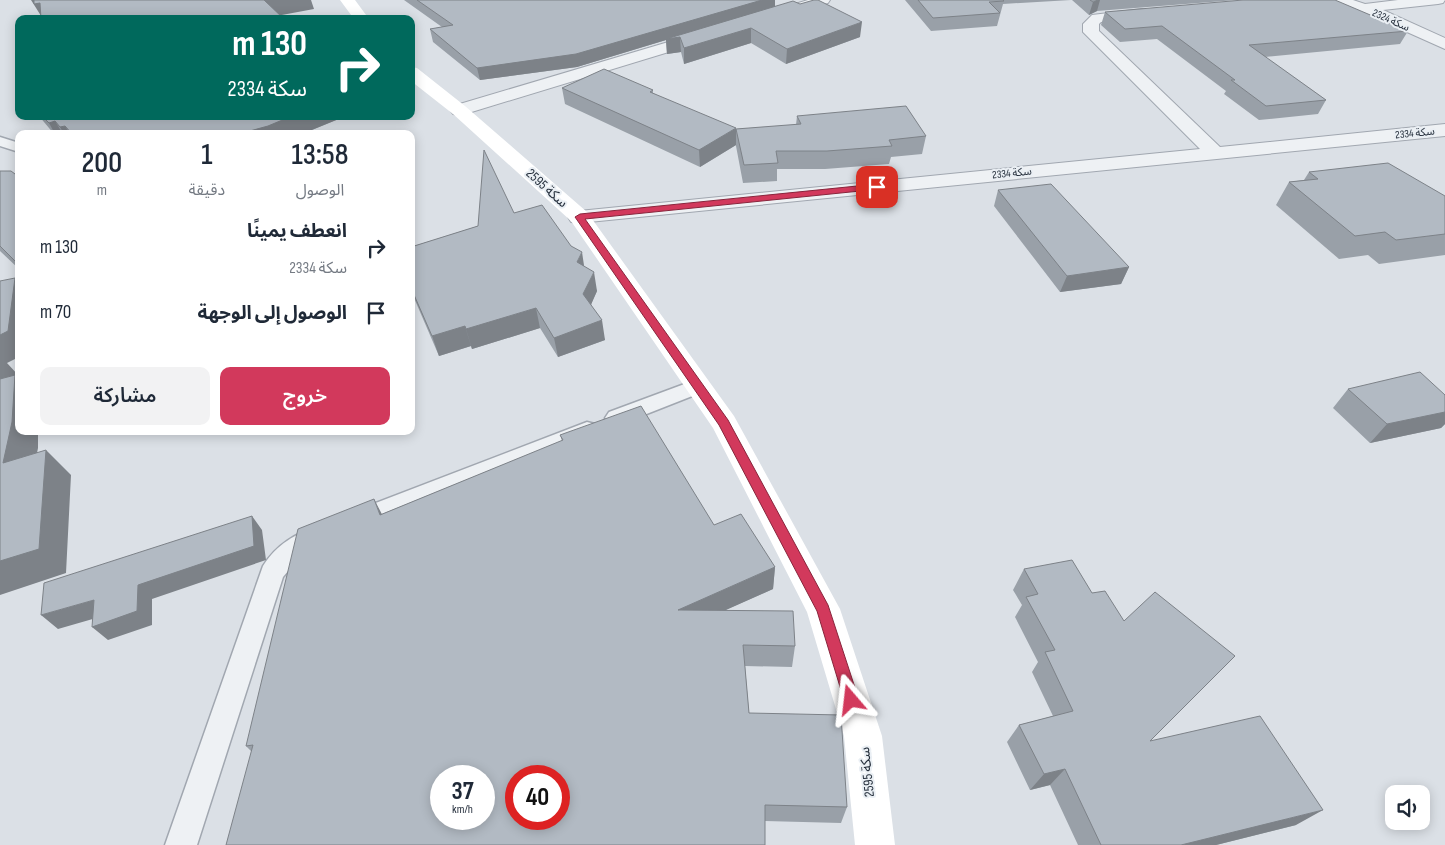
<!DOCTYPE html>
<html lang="ar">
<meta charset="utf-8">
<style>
body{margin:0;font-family:"Sofia Sans Condensed","Noto Sans Arabic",sans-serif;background:#f2f2f3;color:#1f2937;direction:rtl;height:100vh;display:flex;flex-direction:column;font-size:19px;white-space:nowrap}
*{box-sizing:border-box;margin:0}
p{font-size:16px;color:#747a83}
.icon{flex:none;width:28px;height:28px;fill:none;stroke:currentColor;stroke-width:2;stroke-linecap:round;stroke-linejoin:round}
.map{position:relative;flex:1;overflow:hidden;direction:ltr}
.side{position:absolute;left:15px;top:130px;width:400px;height:305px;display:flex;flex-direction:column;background:#fff;border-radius:10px;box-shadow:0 2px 12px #0003;direction:rtl}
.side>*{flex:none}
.top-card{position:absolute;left:15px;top:15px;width:400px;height:105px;border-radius:10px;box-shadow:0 2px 12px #0003;direction:rtl;background:#00695c;color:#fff;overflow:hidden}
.controls{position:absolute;left:1385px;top:785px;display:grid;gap:10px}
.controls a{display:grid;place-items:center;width:45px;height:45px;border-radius:10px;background:#fff;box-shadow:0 2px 12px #0003;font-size:25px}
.speed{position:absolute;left:430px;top:765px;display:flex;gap:10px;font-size:25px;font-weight:700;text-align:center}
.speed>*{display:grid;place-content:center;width:65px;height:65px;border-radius:50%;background:#fff;box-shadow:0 2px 12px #0003;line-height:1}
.speed small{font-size:12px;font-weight:400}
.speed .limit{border:8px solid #d22;background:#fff;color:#111}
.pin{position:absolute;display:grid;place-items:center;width:42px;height:42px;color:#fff;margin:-21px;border-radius:10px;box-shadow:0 2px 8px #0006}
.me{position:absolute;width:55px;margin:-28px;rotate:343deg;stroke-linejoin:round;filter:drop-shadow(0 0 4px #0008)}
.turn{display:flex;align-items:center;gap:18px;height:105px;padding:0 25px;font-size:22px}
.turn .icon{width:65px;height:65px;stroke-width:2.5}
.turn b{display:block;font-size:35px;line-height:42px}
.eta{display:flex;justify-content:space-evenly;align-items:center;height:85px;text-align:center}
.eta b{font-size:30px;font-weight:600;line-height:35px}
.cta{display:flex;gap:10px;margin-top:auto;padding:10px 25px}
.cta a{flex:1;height:58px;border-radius:10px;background:#d2395c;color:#fff;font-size:20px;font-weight:600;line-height:58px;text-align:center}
.cta a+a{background:#f2f2f3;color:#1f2937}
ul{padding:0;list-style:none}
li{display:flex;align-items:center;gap:15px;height:65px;padding:0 25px}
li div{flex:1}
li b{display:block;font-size:19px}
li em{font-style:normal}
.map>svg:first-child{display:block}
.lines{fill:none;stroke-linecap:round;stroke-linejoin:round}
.lane-casing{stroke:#a1a7b0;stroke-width:3}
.street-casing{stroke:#a1a7b0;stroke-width:2}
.lane{fill:#eef1f4;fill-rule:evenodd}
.street{fill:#eef1f4;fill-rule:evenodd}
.secondary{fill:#fff;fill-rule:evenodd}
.wall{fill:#99a0a8}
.shaded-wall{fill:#7d8288}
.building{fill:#b2bac3;stroke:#7d8288;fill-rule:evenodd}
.route{fill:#d2395c;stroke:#88253c}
.labels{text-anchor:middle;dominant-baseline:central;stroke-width:4;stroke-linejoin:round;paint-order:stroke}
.far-street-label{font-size:11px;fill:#252f3c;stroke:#eaeff4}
.street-label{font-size:14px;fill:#252f3c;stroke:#eaeff4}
</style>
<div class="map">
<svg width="1445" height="845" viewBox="0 0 1445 845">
<rect width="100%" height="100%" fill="#dbe0e6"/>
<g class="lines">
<g class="lane-casing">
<path id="lane" d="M0,137L19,143V152L0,146Z
M698,379L705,381L708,386L705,391L616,426L609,424L605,418L609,412Z
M587,422L595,424L598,430L595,436L355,531L347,528L343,521L347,514Z
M320,525L328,528L332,535L328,542L300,557L283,577L197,845H165L263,566C277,544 295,534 320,525Z"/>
</g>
<g class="street-casing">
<path id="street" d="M808,0H830L828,3L784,16L779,15L777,12L779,9Z
M1329,0H1353L1365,4L1398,0H1445L1443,3L1438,4L1383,10L1445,38V49L1360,11L1331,3Z
M1142,9L1147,11L1150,14L1147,17L1101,22L1099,24V31L1220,147L1445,124V136L579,223L571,222L568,217L571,212L579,211L1200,149L1083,32V24L1092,15Z
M702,32L708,34L710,37L708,40L465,114L459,115L453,114L450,110L453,106Z"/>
</g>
<use href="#lane" class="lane"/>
<use href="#street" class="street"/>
<path class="secondary" d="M340,0H355L369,19H354Z
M411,67L417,68L465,106L587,212L734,416L840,609L882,736L895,845H855L844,736L807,612L713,428L571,221L453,114L411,81Z"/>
</g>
<path class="wall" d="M404,0H762L775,6L860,37L786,64L751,43L684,64L681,52L667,54L666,40L577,67L480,80L433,42L430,29L442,27Z
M905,0H1071L1003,4L997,26L931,31Z
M1072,0H1236L1097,11L1089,15Z
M1105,12L1408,31L1400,44L1265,57L1326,100L1318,114L1259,120L1224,94L1226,91L1157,39L1120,42L1101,25Z
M562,88L653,90V93L736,145L700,167L565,104Z
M39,116H346L302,134H54Z
M797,116L926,136L922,154L891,157L889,164L825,169H777V181L743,183L736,146V129L796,125Z
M0,171L19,177V269L0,251Z
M1309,172L1445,196V255L1379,264L1368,255L1339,259L1276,205L1289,182L1304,180Z
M998,190L1129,267L1121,284L1060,292L994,206Z
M514,213L584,266L597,291L591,304L605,340L558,357L540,328L472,349L471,346L439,356L411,291V247L478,226Z
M1348,389L1445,395V424L1441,428L1370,443L1333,408Z
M560,435L714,525L775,567L773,589L725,610L795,646L792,667L745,666L749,713L847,807L841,823L765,821L251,751L246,746L382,514L562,441Z
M1024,569L1150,741L1296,825L1216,845H1078L1050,785L1030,790L1007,742L1019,725L1053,716L1032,672L1038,662L1015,617L1022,605L1013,590Z"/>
<path class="shaded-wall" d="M31,0H39L50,19H43Z
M264,0H311L314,9L271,17Z
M762,0H775V8L680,37L681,52L667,54L666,40L577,67L480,80L477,68Z
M1098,0H1100L1097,11L1089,15L1093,2Z
M862,22L860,37L786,64L787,49Z
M751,28V43L684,64V48Z
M292,116H346L302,134H239Z
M55,121L63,134H55L49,123Z
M65,126L70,134H64L60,127Z
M736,128V145L700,167L699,150Z
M582,252L585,272L577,262Z
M1129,267L1121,284L1060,292L1067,276Z
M594,272L597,291L587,314L583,294Z
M15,278L19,282V357L7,363L19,376V431H38V448L30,489L3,463L0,384V335Z
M536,308L540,328L472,349L466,329Z
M602,320L605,340L558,357L554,338Z
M465,326L471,346L439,356L432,336Z
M1445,412V424L1441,428L1370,443L1387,424Z
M46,450L71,475L66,573L0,595V561Z
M374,499L386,522L380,515Z
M252,516L262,530L266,560L152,599V625L108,640L92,627L138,585Z
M775,567L773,589L679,631L678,610Z
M94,600L110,614L58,629L41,615Z
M1065,769L1050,785L1030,790L1044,774Z
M1323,810L1296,825L1216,845H1181Z"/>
<path class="building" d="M34,0H265H264L284,19H41L40,3L34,4Z
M417,0H762L576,54L477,68L430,29L453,25Z
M814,0H818L862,22L787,49L751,28L684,48L680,37L666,39L793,1L800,4Z
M918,0H1003L1004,1L989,2L1000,13L933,18Z
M1090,0H1098L1093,2Z
M1243,0H1335L1408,31L1249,45L1326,100L1266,106L1231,80H1235L1162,26L1125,29L1105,12Z
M604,69L653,90L650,92L736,128L699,150L562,88Z
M906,106L926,136L889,140L892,146L827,151H776L778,163L744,165L736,129L801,124L797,116Z
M42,116H292L268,126L239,134H72L65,126L60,127L55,121L49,123Z
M484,150L514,213L542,205L571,246L582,252L577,262L594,272L583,294L602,320L554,338L536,308L466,329L465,326L432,336L411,288V247L478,226Z
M1388,163L1445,196V234L1396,240L1385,232L1355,236L1289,182L1318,179L1309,172Z
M0,171H11L19,177V265L0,246Z
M1051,184L1129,267L1067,276L998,190Z
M15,278L8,331L0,335V281Z
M1420,372L1445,395V412L1387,424L1348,389Z
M15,375L12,422L3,463L46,450L39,549L0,561V379Z
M641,406L714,525L741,514L775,567L678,610L793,611L795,646L743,645L749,713L841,715L847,807L765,805V845H226L253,745L246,746L298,529L374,499L380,515L563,440L560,435ZM441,776H484V819H441ZM516,776H559V819H516Z
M252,516L254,546L138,585L137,611L92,627L94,600L41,615L44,583Z
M1072,560L1092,593L1105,591L1124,621L1155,592L1235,656L1150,741L1260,716L1323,810L1181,845H1101L1065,769L1044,774L1019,725L1073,711L1045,652L1055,650L1026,597L1038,594L1024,569Z"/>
<path class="route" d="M877,184L882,187L880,189L585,219L728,420L828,605L859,700L857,705L851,707L846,705L844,700L817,611L719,425L575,217L580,214Z"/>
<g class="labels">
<g class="far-street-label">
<text transform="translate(1391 20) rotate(24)">سكة 2324</text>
<text transform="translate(1415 133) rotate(-6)">سكة 2334</text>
<text transform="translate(1012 173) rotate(-6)">سكة 2334</text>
</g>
<g class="street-label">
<text transform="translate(547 188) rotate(42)">سكة 2595</text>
<text transform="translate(867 772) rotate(-96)">سكة 2595</text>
</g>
</g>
</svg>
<div class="controls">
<a><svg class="icon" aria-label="sound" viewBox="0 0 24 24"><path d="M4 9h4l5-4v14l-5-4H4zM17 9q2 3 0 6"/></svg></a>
</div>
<div class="speed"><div>37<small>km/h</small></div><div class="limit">40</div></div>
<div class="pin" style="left:877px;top:187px;background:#d93025"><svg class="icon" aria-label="arrive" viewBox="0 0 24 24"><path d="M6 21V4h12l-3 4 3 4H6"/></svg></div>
<svg class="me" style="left:851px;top:700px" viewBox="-20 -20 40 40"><path d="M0-17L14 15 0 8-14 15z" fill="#d2395c" stroke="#fff" stroke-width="4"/></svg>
<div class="top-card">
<div class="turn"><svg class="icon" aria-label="right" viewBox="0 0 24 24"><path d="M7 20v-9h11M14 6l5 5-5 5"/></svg><div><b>130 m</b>سكة 2334</div></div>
</div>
<section class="side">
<div class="eta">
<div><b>13:58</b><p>الوصول</p></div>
<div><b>1</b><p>دقيقة</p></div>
<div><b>200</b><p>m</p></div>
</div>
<ul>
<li><svg class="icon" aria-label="right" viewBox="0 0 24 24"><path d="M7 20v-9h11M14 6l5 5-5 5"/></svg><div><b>انعطف يمينًا</b><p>سكة 2334</p></div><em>130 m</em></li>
<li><svg class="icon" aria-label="arrive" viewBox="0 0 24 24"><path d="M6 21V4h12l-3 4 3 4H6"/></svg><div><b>الوصول إلى الوجهة</b></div><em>70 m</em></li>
</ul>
<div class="cta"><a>خروج</a><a>مشاركة</a></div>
</section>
</div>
